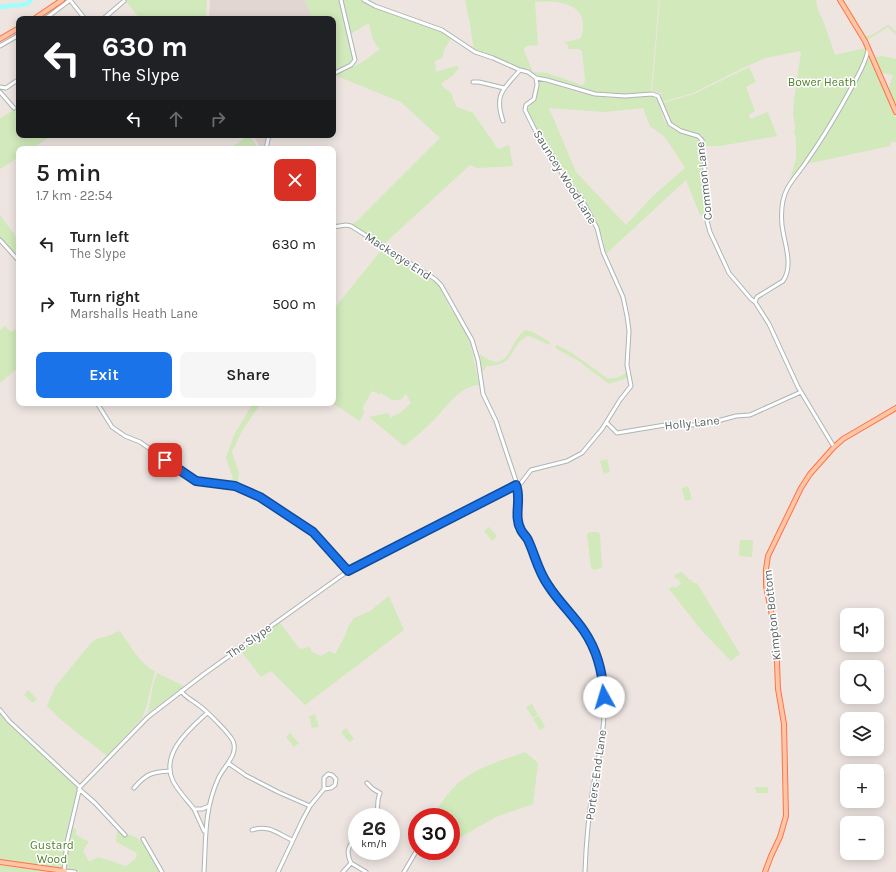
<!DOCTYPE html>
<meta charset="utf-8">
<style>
body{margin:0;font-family:Karla,sans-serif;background:#f6f6f6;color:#222;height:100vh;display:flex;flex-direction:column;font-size:15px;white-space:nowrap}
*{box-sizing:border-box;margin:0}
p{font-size:13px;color:#767676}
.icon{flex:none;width:22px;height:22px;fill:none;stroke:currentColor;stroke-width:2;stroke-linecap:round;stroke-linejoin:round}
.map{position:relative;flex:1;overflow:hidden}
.side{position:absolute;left:16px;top:146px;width:320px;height:260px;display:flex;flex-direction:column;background:#fff;border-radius:8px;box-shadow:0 2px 10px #0003}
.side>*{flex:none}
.top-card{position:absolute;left:16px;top:16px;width:320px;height:122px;border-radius:8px;box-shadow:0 2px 10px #0003;background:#202124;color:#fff;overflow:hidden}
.controls{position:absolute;left:840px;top:608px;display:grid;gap:8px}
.controls a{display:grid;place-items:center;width:44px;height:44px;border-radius:8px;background:#fff;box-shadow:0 2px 10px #0003;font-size:20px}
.speed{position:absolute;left:348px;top:808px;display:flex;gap:8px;font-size:20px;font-weight:700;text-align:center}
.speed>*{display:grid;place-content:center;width:52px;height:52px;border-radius:50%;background:#fff;box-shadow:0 2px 10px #0003;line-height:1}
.speed small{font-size:10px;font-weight:400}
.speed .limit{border:6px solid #d22;background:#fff;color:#111}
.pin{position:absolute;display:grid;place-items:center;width:34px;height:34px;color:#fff;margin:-17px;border-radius:8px;box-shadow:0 2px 6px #0006}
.me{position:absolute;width:44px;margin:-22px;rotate:354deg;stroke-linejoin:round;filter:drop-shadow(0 0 3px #0008)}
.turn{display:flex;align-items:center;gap:14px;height:84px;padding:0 20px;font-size:18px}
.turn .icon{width:52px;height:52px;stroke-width:2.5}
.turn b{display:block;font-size:28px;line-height:34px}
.lanes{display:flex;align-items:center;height:38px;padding:0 20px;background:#0003;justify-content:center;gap:20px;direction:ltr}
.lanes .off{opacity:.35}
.round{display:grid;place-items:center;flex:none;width:42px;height:42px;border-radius:8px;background:#f6f6f6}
.head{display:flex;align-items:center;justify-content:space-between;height:68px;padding:0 20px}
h1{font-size:24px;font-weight:600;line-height:30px}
.cta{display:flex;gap:8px;margin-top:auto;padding:8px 20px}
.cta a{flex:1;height:46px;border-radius:8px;background:#1a73e8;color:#fff;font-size:16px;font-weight:600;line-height:46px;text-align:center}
.cta a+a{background:#f6f6f6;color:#222}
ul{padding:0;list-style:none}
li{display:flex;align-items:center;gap:12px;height:60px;padding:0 20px}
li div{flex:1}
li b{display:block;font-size:15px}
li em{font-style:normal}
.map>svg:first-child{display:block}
.education{fill:#e1d6d2}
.green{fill:#d1e9bb;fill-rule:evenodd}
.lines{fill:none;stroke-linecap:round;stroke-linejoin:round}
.river{stroke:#a0fffa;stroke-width:4.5}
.minor-casing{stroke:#adb5b6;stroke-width:5}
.major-casing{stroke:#ff7349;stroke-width:6}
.minor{stroke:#fff;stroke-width:3}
.major{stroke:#ffc5a5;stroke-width:4}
.route-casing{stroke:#114b97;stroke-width:10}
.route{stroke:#1a73e8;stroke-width:7}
.labels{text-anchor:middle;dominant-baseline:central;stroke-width:3;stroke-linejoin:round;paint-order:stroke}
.park-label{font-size:12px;fill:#52822b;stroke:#fff}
.street-label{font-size:12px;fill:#5a6364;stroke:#fff}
</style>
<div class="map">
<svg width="896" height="872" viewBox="0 0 896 872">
<rect width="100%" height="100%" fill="#eee5e1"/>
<path class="education" d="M210,0H305L313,19H209Z
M253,135H268L265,149H261Z"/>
<path class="green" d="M65,0H68L44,19H36Z
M125,0H207L206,19H140Z
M305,0H339L354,59L352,63L336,72L333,65V19H313Z
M342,0H361L382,10L433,28L452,37L445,48L442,58L435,61L436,72L456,66L459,68L452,76L442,83V86L452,94L453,99L457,107L473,113L498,149L509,145L513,166L477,168L470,165L383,245L353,225L352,224L356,222L440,138L401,102L334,75L361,63L380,49C373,44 371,32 369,23L349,35Z
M465,0H659L651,91C646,94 640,93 635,94C606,97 587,90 560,81C545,76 538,80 527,67L528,72L474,51L470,24ZM535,2C560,0 592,4 581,38L575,40L564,42L568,45V49H579L582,51L585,80L584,84L582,85L547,73L533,72L524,51V48L527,46L538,45Z
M660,0H816L818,10L824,23L835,55L865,48V59L839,108L804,163L789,184L796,158V139L794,132L795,128L793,113L794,99L801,53L800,51L766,58L743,68L693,93L662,102L661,93L652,91Z
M842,0H844L866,36C874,37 881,27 889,25L896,32V35L888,27L866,41Z
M882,56L896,59V109L888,90L893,75L883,73L877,65L874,57Z
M867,60H871L896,117V142H891L890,146L806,164L842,109Z
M749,67L756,82L746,87L755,111L749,115L750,119L768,112L777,136L720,146H704L703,139L702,135L680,130L670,121L663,103L694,94Z
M540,82H544L584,94L610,98L653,96C663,103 659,116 667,124C675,133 687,133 697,138L701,144L706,204L704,217L700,215L686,180L606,254L603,238L598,226L584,199L565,176L556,156L538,133L527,110L528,107L535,100L537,84ZM549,108L605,112L643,108L650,126L665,137L685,168L654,195L626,225L576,172Z
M14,110L19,112V135H53L31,149H19V157L0,169V118Z
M249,135L259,149H235L232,147Z
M0,215L14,234L19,245V259L0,237Z
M383,248L438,284L450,308L464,328L470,342L479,385C459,386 446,408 433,421C424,430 414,438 404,446L369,417L388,413L391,418L395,415L399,414L411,403L406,394L400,400H392L381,393L379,394L372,391L363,407L364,413L360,421L332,403L333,310Z
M5,326L11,332L16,329L19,333V367L0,383V330Z
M525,330L531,331L550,342L549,345L532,337L527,336C508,347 517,365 487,366L482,372L480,354C510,377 508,342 525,330Z
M557,345L572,353L607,378C614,379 622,377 626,372L628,376L627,378L609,384L577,360L555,348Z
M253,403H261L242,431L232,452L239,473L238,482L239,485L230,483L233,478L226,458L234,435Z
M607,459L610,472L604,474L600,461Z
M688,486L692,499L685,501L682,488Z
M489,527L497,536L492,541L484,531Z
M589,532H598L600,535L602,566L601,568L594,570L591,567L587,535Z
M740,540H753L752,557L739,556Z
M682,572L690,580H692L693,583H697L740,654L731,661L702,631L669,589L673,586L675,588L677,587L676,586L681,585L679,579L675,578L674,577L676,574Z
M389,596L404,630L305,705L271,671L261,677L240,650L279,622L300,649L310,647L312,652L321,656L330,651L335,654L345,636L348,627L354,618L370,611Z
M120,631C128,642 142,667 155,671L146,708L142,718L107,756L61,720L47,706L55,687L90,644C98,636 98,640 107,636C111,635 116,632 120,631Z
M157,673L184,686L148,713L153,685Z
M28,690L37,699L33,703L24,695Z
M532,704L538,715L533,718L526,707Z
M0,713C24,740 52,762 78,787L68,826L62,867L60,868L0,861Z
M315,714L319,727L312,728L309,716Z
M539,716L545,727L540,730L533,719Z
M346,728L354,739L349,742L341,732Z
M290,733L299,743L294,747L286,737Z
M525,752L538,763L533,804L496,817L459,838L451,831V817H438L435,814C457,772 484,767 525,752Z
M755,787H768V793H756Z
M72,828L76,829V835L89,842L83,850L89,862L98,857L126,866L135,859L137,853L116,842L117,831C124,833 133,835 138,839C148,846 161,861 163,872H85L67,870L65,868Z
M0,864L61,872H0Z"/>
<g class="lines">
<path class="river" d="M0,7L27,4L31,0"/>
<g class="minor-casing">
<path id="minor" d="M70,0L85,19
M364,0L375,6L442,30L475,52L493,58L520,70L528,72L536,78L547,80L595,94L625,96L652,94L658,96L670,124L681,131L698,136L702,140L708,202L707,221L710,232L729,273L751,299L755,302
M45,19L70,0
M103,19L124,1
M0,46L19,35
M333,74L351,65L355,60L341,0
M473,82H479L504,88
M0,87L6,88L19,79
M0,92L14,108
M503,121C494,94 503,90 520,70
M266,149L269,135
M333,227L346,225L351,226L435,279L441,285L472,340L478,360L483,394L496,421L517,484
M0,240L19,261
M97,403L112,427L125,436L140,442L196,481L235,485L260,497L287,517L305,527L313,532L348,571
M607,423L617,433L671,424L695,425L710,423L736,416L750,415L801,392
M834,447L798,387L769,324L755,302L757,297L783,281C794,265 784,243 782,225C781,214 782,199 787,189C793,178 802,169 808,159C825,135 840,109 854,83C860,72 866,62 868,50
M516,485C522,499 513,516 520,530C523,534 527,537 529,542C535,557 539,573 549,586C572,619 597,640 603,682C607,717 601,748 594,782C589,811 586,842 585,872
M181,691C186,698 191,699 197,704C206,710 229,733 233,741C239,755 223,767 218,779C204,810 206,839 204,872
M0,710L9,721L80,787
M228,763L244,774
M245,775L278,792L310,806
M367,783L373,789L380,793C376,802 379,809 376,817
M134,788C146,774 151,772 170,771
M79,789L95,803L125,835
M194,809C187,800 178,791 173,781C160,753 190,729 207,713
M252,830C269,824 278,834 292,840
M204,831L194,809H202L209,806
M143,839L162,872
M351,863L366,872
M75,872L64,871L67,842L80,787L148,717L204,674L348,571L521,483L531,470L567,461L582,453L602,429L620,400L631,386L627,365L629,331L627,316L623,297L603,252L597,228L582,200L564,178L557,163L538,136L525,110L526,105L534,99L537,85L536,78
M278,872L302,821L310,806L324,789V778L328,774L332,775L336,779L335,785L331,788L324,789
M343,872L351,863C345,851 349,845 357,836
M404,872L417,850"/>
</g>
<g class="major-casing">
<path id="major" d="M840,0L865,41L896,112
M34,19L62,0
M0,39L19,28
M0,862L64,871L65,872
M765,872L771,856L780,837L786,816L784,724L778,689L776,636L766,586V569L768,556L801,488L810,474L834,447L843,439L896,408"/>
</g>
<use href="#minor" class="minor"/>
<use href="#major" class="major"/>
</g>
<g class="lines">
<g class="route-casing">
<path id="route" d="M165,460L196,481L235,486L260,497L313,532L348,571L516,485C522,499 513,516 521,530C523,534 526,536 528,540C535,555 538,571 548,585C558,601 573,615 584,631C597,650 603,674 604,697"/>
</g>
<use href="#route" class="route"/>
</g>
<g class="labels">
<g class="park-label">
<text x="822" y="82">Bower Heath</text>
<text x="52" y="845">Gustard<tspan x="52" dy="14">Wood</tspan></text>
</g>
<g class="street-label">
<text transform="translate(565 177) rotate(58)">Sauncey Wood Lane</text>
<text transform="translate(704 181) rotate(-96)">Common Lane</text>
<text transform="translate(398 256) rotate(33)">Mackerye End</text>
<text transform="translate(692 423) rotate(-6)">Holly Lane</text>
<text transform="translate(772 615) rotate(-96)">Kimpton Bottom</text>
<text transform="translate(249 641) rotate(-35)">The Slype</text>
<text transform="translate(596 775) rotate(-82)">Porters End Lane</text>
</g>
</g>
</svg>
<div class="controls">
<a><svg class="icon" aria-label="sound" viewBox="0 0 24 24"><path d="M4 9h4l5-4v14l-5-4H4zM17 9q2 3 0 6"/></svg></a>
<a><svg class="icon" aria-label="search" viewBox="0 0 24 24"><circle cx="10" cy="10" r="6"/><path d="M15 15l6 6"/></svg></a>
<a><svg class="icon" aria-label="layers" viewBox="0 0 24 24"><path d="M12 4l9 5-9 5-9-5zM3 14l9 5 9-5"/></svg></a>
<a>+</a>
<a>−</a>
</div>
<div class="speed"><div>26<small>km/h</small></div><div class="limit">30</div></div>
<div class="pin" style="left:165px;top:460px;background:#d93025"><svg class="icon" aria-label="arrive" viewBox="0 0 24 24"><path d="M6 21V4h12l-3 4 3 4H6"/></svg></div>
<svg class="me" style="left:604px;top:697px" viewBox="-20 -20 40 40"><circle r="19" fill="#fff"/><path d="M0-13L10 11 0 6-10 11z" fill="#1a73e8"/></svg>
<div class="top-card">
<div class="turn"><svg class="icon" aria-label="left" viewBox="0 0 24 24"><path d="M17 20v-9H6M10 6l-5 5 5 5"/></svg><div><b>630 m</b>The Slype</div></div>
<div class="lanes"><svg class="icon" aria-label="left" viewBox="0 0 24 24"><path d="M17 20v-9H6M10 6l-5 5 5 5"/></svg><svg class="icon off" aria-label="ahead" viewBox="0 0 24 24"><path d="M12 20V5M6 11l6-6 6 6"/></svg><svg class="icon off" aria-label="right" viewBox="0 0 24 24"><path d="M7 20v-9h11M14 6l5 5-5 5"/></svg></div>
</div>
<section class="side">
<div class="head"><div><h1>5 min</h1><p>1.7 km · 22:54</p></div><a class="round" style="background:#d93025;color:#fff"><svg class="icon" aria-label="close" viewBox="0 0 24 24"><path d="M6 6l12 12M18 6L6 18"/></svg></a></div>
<ul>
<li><svg class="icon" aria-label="left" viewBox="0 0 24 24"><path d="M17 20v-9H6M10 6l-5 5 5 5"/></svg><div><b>Turn left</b><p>The Slype</p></div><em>630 m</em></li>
<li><svg class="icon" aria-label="right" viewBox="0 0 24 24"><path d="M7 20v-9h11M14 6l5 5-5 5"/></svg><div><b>Turn right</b><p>Marshalls Heath Lane</p></div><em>500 m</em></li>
</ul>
<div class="cta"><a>Exit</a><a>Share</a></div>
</section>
</div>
